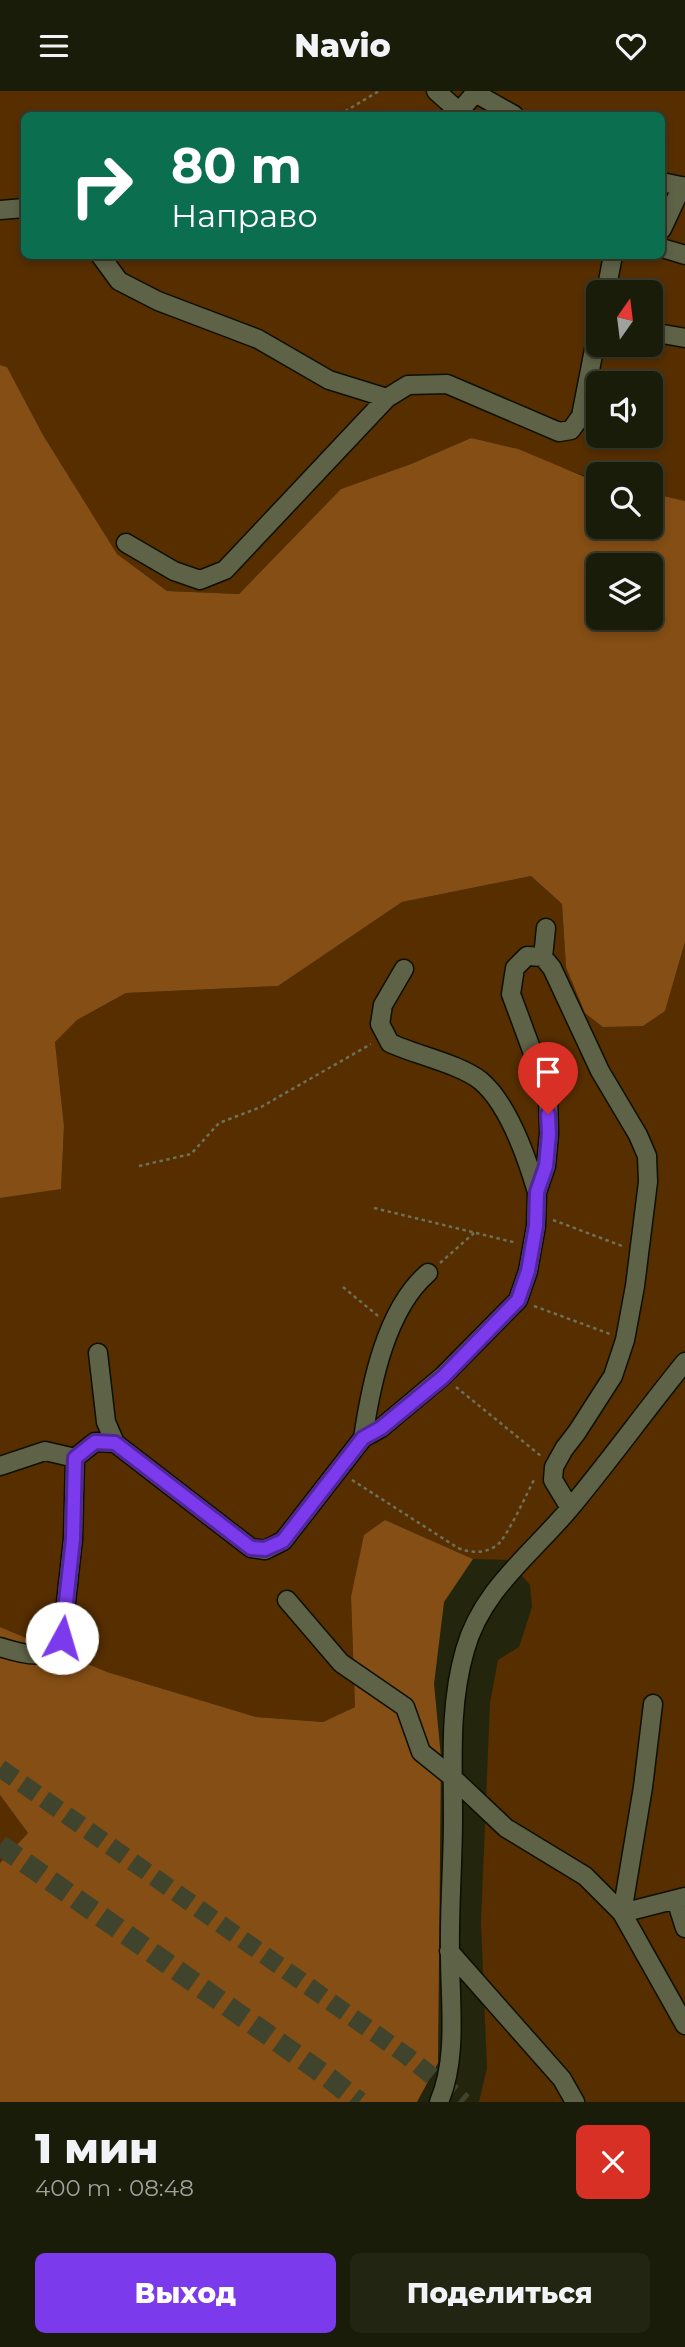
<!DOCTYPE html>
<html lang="ru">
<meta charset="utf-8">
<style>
body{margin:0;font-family:Montserrat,sans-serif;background:#232513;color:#f1f3f6;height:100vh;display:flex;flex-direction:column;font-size:26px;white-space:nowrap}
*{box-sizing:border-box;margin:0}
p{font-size:23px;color:#9fa19c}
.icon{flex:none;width:38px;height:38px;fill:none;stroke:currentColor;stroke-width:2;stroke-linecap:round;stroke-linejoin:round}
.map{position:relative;height:2011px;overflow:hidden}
.details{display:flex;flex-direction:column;background:#1a1c0a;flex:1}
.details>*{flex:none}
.banner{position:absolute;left:21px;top:21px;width:644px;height:147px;border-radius:10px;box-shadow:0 4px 10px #0003,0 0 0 2px #383a2b;background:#0b6e4f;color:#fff;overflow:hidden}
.needle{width:46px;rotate:14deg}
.controls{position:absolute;left:586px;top:189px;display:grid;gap:14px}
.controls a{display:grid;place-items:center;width:77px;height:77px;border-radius:10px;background:#1a1c0a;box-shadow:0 4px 10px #0003,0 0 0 2px #383a2b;font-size:35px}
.pin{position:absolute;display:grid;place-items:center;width:60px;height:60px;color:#fff;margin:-72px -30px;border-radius:50% 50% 50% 0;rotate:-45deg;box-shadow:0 0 7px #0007}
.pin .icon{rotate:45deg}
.me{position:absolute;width:77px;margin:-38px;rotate:6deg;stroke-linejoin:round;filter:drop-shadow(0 0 5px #0008)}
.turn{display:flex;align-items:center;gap:24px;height:147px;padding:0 35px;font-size:32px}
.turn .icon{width:91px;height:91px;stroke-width:2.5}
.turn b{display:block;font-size:49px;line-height:60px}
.round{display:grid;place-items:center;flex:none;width:74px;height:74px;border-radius:10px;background:#232513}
.headline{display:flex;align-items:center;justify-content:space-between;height:119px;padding:0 35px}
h1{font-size:42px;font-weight:800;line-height:52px}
.primary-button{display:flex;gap:14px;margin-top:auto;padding:14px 35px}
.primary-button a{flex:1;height:80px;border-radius:10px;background:#7c3aed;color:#fff;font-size:28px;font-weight:800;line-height:80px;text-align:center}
.primary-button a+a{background:#232513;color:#f1f3f6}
header{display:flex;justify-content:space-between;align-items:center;height:91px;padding:0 35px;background:#1a1c0a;font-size:32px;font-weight:800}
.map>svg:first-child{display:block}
.green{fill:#562e00;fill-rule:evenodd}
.forest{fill:#844e14;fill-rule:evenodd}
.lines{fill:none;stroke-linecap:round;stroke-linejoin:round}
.minor-tunnel{stroke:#41442c;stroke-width:18;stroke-dasharray:18 9;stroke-linecap:butt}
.highway-tunnel{stroke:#41442c;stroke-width:21;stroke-dasharray:21 10;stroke-linecap:butt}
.minor-casing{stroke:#0d0f00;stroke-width:21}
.path{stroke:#6d705a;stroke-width:2.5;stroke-dasharray:3.5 3.5;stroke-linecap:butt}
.minor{stroke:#5e6247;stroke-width:18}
.route-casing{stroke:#51269a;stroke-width:18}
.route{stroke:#7c3aed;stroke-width:12}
</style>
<header><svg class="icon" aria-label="menu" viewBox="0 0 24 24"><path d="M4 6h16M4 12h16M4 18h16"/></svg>Navio<svg class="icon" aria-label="heart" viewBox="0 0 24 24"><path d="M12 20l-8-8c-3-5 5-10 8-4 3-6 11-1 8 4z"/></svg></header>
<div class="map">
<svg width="685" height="2011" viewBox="0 0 685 2011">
<rect width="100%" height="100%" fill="#23260d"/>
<path class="green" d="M0,0H685V410L651,402V383H598V389L471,347L411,373L341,398L239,503L167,500L117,463L43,344L7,276L0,274ZM24,24H662V164H24ZM598,201H651V254H598ZM598,292H651V345H598Z
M531,785L562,813L566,876L665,920L685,851V2011H479L487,1977L481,1831L490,1612L498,1569L519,1556L532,1516L530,1494L508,1469L473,1468L385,1429L351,1506L355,1616L323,1631L256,1626L107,1581L0,1536V1107L61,1097L64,1035L55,951L77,929L126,902L278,895L402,811Z
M0,1704L28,1742L0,1772Z"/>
<path class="forest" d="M0,274L7,276L43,344L117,463L167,500L239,503L341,398L411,373L471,347L518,358L585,386L598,389V436H651V402L685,410V851L665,920L643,935L603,936L585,922L566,876L562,813L531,785L402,811L278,895L126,902L77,929L55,951L64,1035L61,1098L0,1107ZM598,474H651V527H598Z
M385,1429L473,1468L444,1511L434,1593L441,1666L438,1972L417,2011H0V1772L28,1742L0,1704V1536L107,1581L256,1626L323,1631L355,1616L351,1506L364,1444Z"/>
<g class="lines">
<path class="minor-tunnel" d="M0,1677L407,1965L464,2011"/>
<path class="highway-tunnel" d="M0,1754L329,1987L359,2011"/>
<g class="minor-casing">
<path id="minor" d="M436,0L463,24
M459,21L475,2L514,24
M662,91L685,96
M0,119L24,117
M662,138L682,95
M662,157L685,164
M100,164L119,190L158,210L258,248L329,289L387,307
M606,201L613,164
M651,241L685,247
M126,452L174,480L200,489L225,479L387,307L408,294L447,293L559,341L571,339L581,325L598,238
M543,866L546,837
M404,878L383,914L380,933L390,952C416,964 460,973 481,990C509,1014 527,1067 537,1101
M98,1262L106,1331L115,1352
M363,1347C371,1293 386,1218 428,1182
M0,1375L45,1360L75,1367
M287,1509L341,1572L405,1616L421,1661L452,1686L506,1737L585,1785L622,1822L685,1934
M0,1556C23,1563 49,1572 62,1547L73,1448L75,1367L95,1351L115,1352L251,1457L265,1459L283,1450L363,1347L381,1337L443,1285L518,1209L528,1180L536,1135L537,1101L546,1075L549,1043L548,1003L511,903L515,877L527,865L543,866L552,877L600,980L638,1044L647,1065L648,1091L635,1195L625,1249L613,1285L577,1341L564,1358L554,1376L553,1389L570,1417
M653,1613L643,1696L622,1822L685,1806
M676,1809L685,1837
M449,1860L562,1988L575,2011
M439,2011C458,1967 450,1911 450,1865C449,1819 453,1773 453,1727C453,1671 449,1614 465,1559C482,1498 532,1463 571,1416C610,1369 646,1319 685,1271"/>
</g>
<path class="path" d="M339,24L379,0
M139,1075L191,1063L219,1032L261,1016L371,953
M374,1117L517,1152
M553,1129L622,1155
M440,1172L474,1142
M343,1196L378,1225
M534,1215L610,1243
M456,1296L541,1365
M352,1389L458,1457C471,1462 483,1463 496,1455C506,1449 528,1400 535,1387"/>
<use href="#minor" class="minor"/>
</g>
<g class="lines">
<g class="route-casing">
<path id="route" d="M62,1547L73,1448L75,1367L95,1351L115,1352L251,1457L265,1458L283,1450L363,1347L381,1337L443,1286L518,1209L528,1180L536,1135L537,1101L546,1075L549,1043L548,1023"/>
</g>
<use href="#route" class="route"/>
</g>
</svg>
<div class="controls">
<a><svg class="needle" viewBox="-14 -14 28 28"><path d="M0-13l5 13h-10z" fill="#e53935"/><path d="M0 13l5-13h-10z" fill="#9fa19c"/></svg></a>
<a><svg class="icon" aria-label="sound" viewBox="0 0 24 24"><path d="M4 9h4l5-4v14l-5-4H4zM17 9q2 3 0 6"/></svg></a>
<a><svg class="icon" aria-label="search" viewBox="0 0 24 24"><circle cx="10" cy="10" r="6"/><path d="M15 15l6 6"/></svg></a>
<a><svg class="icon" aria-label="layers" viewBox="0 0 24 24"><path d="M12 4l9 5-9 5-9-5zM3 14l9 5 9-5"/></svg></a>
</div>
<div class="pin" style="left:548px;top:1023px;background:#d93025"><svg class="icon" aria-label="arrive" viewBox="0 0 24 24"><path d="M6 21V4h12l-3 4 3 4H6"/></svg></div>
<svg class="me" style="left:62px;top:1547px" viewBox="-20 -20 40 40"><circle r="19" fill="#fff"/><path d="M0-13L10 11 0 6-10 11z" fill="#7c3aed"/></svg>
<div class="banner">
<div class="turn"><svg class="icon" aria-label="right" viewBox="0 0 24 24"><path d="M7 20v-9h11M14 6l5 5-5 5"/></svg><div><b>80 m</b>Направо</div></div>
</div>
</div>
<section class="details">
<div class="headline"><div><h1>1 мин</h1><p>400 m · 08:48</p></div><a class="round" style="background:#d93025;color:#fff"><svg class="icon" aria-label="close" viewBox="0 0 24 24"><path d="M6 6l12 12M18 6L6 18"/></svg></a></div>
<div class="primary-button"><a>Выход</a><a>Поделиться</a></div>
</section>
